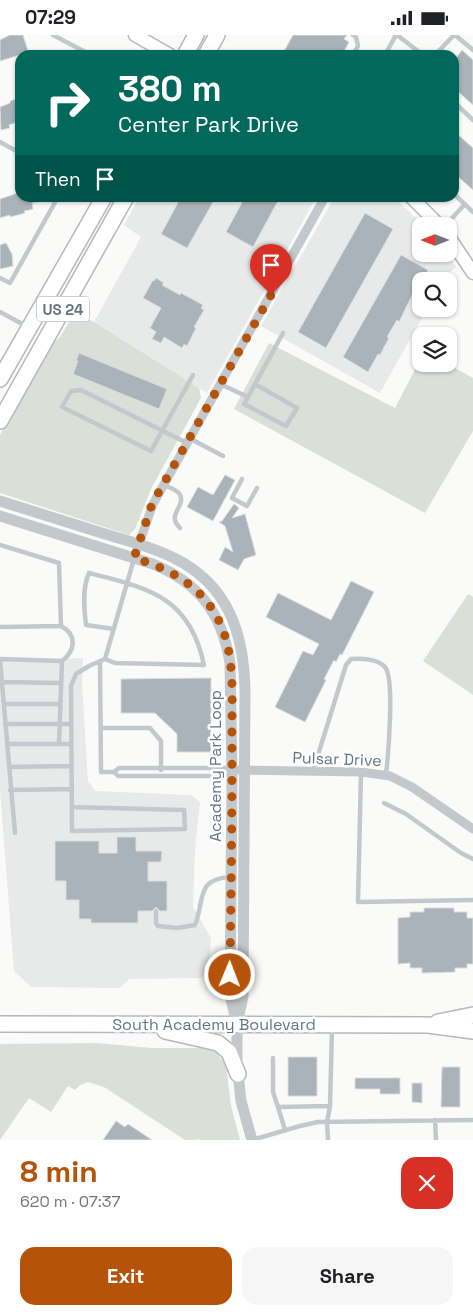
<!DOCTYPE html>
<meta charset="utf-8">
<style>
body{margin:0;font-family:"Space Grotesk",sans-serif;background:#f6f6f6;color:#202124;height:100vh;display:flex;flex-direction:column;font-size:19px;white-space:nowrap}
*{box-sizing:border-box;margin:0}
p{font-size:16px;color:#757577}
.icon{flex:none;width:28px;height:28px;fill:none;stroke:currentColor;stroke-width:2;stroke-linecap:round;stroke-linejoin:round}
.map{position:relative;height:1105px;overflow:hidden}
.drawer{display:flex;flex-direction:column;background:#fff;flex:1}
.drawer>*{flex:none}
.guide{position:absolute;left:15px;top:15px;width:444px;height:152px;border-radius:15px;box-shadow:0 1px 4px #0004;background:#00695c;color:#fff;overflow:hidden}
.needle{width:32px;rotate:270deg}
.tools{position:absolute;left:412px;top:182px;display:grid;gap:10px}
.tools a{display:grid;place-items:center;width:45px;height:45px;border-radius:10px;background:#fff;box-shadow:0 1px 4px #0004;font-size:25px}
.pin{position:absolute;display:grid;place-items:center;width:42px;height:42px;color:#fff;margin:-51px -21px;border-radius:50% 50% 50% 0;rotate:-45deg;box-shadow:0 0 5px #0007}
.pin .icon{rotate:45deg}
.me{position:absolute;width:55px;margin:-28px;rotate:1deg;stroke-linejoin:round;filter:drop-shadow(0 0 4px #0008)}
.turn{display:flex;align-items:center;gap:18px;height:105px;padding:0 20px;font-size:22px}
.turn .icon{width:65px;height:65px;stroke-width:2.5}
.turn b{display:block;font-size:35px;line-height:42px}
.then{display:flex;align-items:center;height:48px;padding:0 20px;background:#0003;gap:10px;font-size:19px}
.round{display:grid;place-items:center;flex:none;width:52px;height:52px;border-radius:15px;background:#f6f6f6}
.summary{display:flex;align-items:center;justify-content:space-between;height:85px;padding:0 20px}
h1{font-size:30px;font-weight:700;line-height:38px;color:#b45309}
.primary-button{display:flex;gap:10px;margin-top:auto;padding:10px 20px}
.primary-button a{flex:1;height:58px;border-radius:15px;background:#b45309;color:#fff;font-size:20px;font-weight:700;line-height:58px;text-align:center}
.primary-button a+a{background:#f6f6f6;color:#202124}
.status{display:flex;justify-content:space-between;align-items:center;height:35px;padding:0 25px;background:#fff;direction:ltr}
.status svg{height:14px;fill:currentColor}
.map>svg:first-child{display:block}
.built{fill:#e8e9e9}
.green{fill:#dadfd7}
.building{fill:#aab3b9;stroke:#dcdcda}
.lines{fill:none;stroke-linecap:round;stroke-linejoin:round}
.secondary-casing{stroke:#b3babf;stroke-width:15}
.trunk-casing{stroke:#b4b9bd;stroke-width:18}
.service{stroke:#c3c8cc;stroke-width:4.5}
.minor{stroke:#c3c8cc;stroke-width:9}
.tertiary{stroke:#c3c8cc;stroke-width:11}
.secondary{stroke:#fff;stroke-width:12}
.trunk{stroke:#fff;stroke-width:15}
.route{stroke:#b45309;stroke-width:9;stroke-dasharray:0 16.2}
.labels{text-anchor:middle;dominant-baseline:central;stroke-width:5;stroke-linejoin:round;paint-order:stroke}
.shield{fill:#fff;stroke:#939fa8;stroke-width:1}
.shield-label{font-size:15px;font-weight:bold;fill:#657683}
.street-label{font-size:16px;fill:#657683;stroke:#fff}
</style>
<div class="status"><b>07:29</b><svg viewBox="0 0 49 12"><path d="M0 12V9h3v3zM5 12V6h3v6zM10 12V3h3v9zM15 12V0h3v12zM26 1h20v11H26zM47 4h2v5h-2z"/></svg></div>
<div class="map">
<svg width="473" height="1105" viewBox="0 0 473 1105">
<rect width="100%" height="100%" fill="#fafaf8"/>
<path class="built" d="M139,163H316L207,358L94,287L141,202L124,190Z
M334,163H394L425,191H421V219H447L456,232L446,241L443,246H421V274H427L380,358L261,291Z
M83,623L82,649L88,746L95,756L191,760L200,767L195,814L193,872L211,903L209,934L202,943L129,944L120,953L31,952L14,936L0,755V626Z"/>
<path class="green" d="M75,277L94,287L199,353L201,363L151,454L135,494L129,500L0,458V400L48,313L60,302Z
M269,308L395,373L421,323V329H448L473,343V396L425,478L234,374Z
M468,559L473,562V660L423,626Z
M96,1008L152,1013H207L215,1016L226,1030L231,1071L240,1105H200L197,1104L196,1105H185L104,1052L88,1047L80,1050L75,1055L68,1051L51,1077L29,1063L0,1105V1009Z"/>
<path class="building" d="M10,0H23L28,16L22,17L23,19L0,26V5Z
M293,0H347L344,4L349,7L342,20H282Z
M462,15L473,25V70L454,53V26Z
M20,63V86L9,90L10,93L1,95L0,72L10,68V66Z
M454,96L473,113V155L454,138Z
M18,158V159H20V162H45V165L32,168L33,174L24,176L25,178L10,182V180L0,183V164Z
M181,162H216L187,213L161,199Z
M245,162H280L253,212L226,197Z
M365,178L393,194L326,313L298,297Z
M6,208L12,219L13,231L0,234V210Z
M401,220L428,235L418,253L416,252L399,287L397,285L387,302L389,303L380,320L378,319L368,337L343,322Z
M156,243L164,248L162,250L180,260L181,258L203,270L201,273L204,275L194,292L196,293L187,311L184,309L182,313L164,302L161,308L152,304L156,297L150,293L161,273L143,263L153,245L154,246Z
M79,318L167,354L159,374L73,339L78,326H76Z
M225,440L235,445L213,486L187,472L198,452L213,460Z
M234,469L239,473L232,483L245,479L256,520L244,524L238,535L219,525L225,512L233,517L225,491L219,487L222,486Z
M351,546L374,557L342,620L340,619L336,627L334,625L324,644L326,645L305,687L275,672L303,616L313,620L319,609L266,582L278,558L331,585Z
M211,643V717H177V699L155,678H121V644Z
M117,802H136V816H162L161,827H148V846H167V876H160L156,872L152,876H138V888H91V884H79V865H66V846H55V806H99V818H117Z
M424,873H454V877H467V883H473V929H467V933H455V937L422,938V933H410V928L398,929V883L410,882V877H424Z
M288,1022H317V1061H288Z
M442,1032H460V1072H441Z
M355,1043H400V1059H380V1054H355Z
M412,1048H422V1068L412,1067Z
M116,1086L125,1092L128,1089L152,1105H103Z"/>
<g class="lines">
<g class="secondary-casing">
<path id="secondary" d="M135,0L170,20
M411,162L440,191
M449,202L473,238"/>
</g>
<g class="trunk-casing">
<path id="trunk" d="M185,20L196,0
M206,20L217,0
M0,344L104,162
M0,386L126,162
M438,987L473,980
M0,989L428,990L473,996
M165,996L218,1008L229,1017L238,1039"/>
</g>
<path class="service" d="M53,0L91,20
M353,0L356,2L358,11L353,20
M397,0L423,20
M455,0L473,15
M385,20L396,0
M435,20L454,0
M454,67L473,85
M0,107L20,118
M454,159L473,177
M445,191L465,169
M0,243L10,248L58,162
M0,277L28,292
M220,349L248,362L244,369L286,391L297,373L255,349
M248,362L283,298
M189,403L223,421
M187,408L81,355L71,356L62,372L151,416L193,340
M242,444L232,463L247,471L257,453
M164,450C168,452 175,454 179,458C188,471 165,479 180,493
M0,510L59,528L61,591
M0,592L61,591C78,600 75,616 62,626L0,624
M105,624L115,628L204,630C190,562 149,553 89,538C82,553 84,574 86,590L114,594
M0,625L15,798
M62,626L59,709H71
M100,626L101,737H114
M2,647L61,648
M4,669H60
M5,689H71
M101,693H150L161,706V735
M7,709H59
M9,732L71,731
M231,733H119L114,737L118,741H232
M313,736L346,630L351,624C361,623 378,624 385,632C395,644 388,722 386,740
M361,737L358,867L473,865
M10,755L72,754
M384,768L406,779L461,818L473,824
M72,772L184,775L185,794L72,796L71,651L76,639L89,631L105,624L134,524
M156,876V888L158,891L177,893L195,890C205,866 195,844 230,842
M273,1023V1057L278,1072
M435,1085L436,1105
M285,1095L278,1072L330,1071
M252,1105L300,1091L318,1087L473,1085
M328,1105L327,1087L330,1071L332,993"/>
<path class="minor" d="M134,523L153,469L325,162
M239,735L361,737L390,741L412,752L473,794"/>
<path class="tertiary" d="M0,466C35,477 70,488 105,499C128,506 153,512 174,523C229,550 244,599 245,656L243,961L237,989V1028L241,1066L252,1105
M0,481L153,529C199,548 222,578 230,628L232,741L230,960L236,985"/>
<use href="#secondary" class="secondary"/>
<use href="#trunk" class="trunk"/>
</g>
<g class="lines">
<path class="route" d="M230,940C231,863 232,786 232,710C231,671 237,622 219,586C202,551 170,534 134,523L152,469L271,260"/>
</g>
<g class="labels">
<rect class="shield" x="37" y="261.5" width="52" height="25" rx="4"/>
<g class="shield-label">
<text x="63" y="274">US 24</text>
</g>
<g class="street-label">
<text transform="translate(337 724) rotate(2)">Pulsar Drive</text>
<text transform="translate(215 731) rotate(-90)">Academy Park Loop</text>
<text x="214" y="989">South Academy Boulevard</text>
</g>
</g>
</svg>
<div class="tools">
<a><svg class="needle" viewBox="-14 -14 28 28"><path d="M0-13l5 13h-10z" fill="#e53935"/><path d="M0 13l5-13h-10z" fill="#757577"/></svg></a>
<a><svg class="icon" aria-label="search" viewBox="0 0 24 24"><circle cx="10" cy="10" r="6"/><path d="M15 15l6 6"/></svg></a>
<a><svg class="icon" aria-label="layers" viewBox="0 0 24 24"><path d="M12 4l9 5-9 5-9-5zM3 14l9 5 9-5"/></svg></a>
</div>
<div class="pin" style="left:271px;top:260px;background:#d93025"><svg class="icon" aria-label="arrive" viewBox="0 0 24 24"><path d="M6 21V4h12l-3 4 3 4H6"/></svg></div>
<svg class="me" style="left:230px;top:940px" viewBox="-20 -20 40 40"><circle r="17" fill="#b45309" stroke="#fff" stroke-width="3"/><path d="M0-11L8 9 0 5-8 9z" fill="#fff"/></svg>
<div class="guide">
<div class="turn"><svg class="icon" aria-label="right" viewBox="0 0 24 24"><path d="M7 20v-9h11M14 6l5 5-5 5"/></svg><div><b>380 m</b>Center Park Drive</div></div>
<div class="then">Then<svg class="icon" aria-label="arrive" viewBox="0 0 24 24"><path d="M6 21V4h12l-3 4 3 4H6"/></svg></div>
</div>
</div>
<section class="drawer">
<div class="summary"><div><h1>8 min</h1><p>620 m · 07:37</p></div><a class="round" style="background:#d93025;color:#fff"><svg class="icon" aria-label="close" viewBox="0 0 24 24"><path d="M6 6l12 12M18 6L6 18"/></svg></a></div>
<div class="primary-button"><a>Exit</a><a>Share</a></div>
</section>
